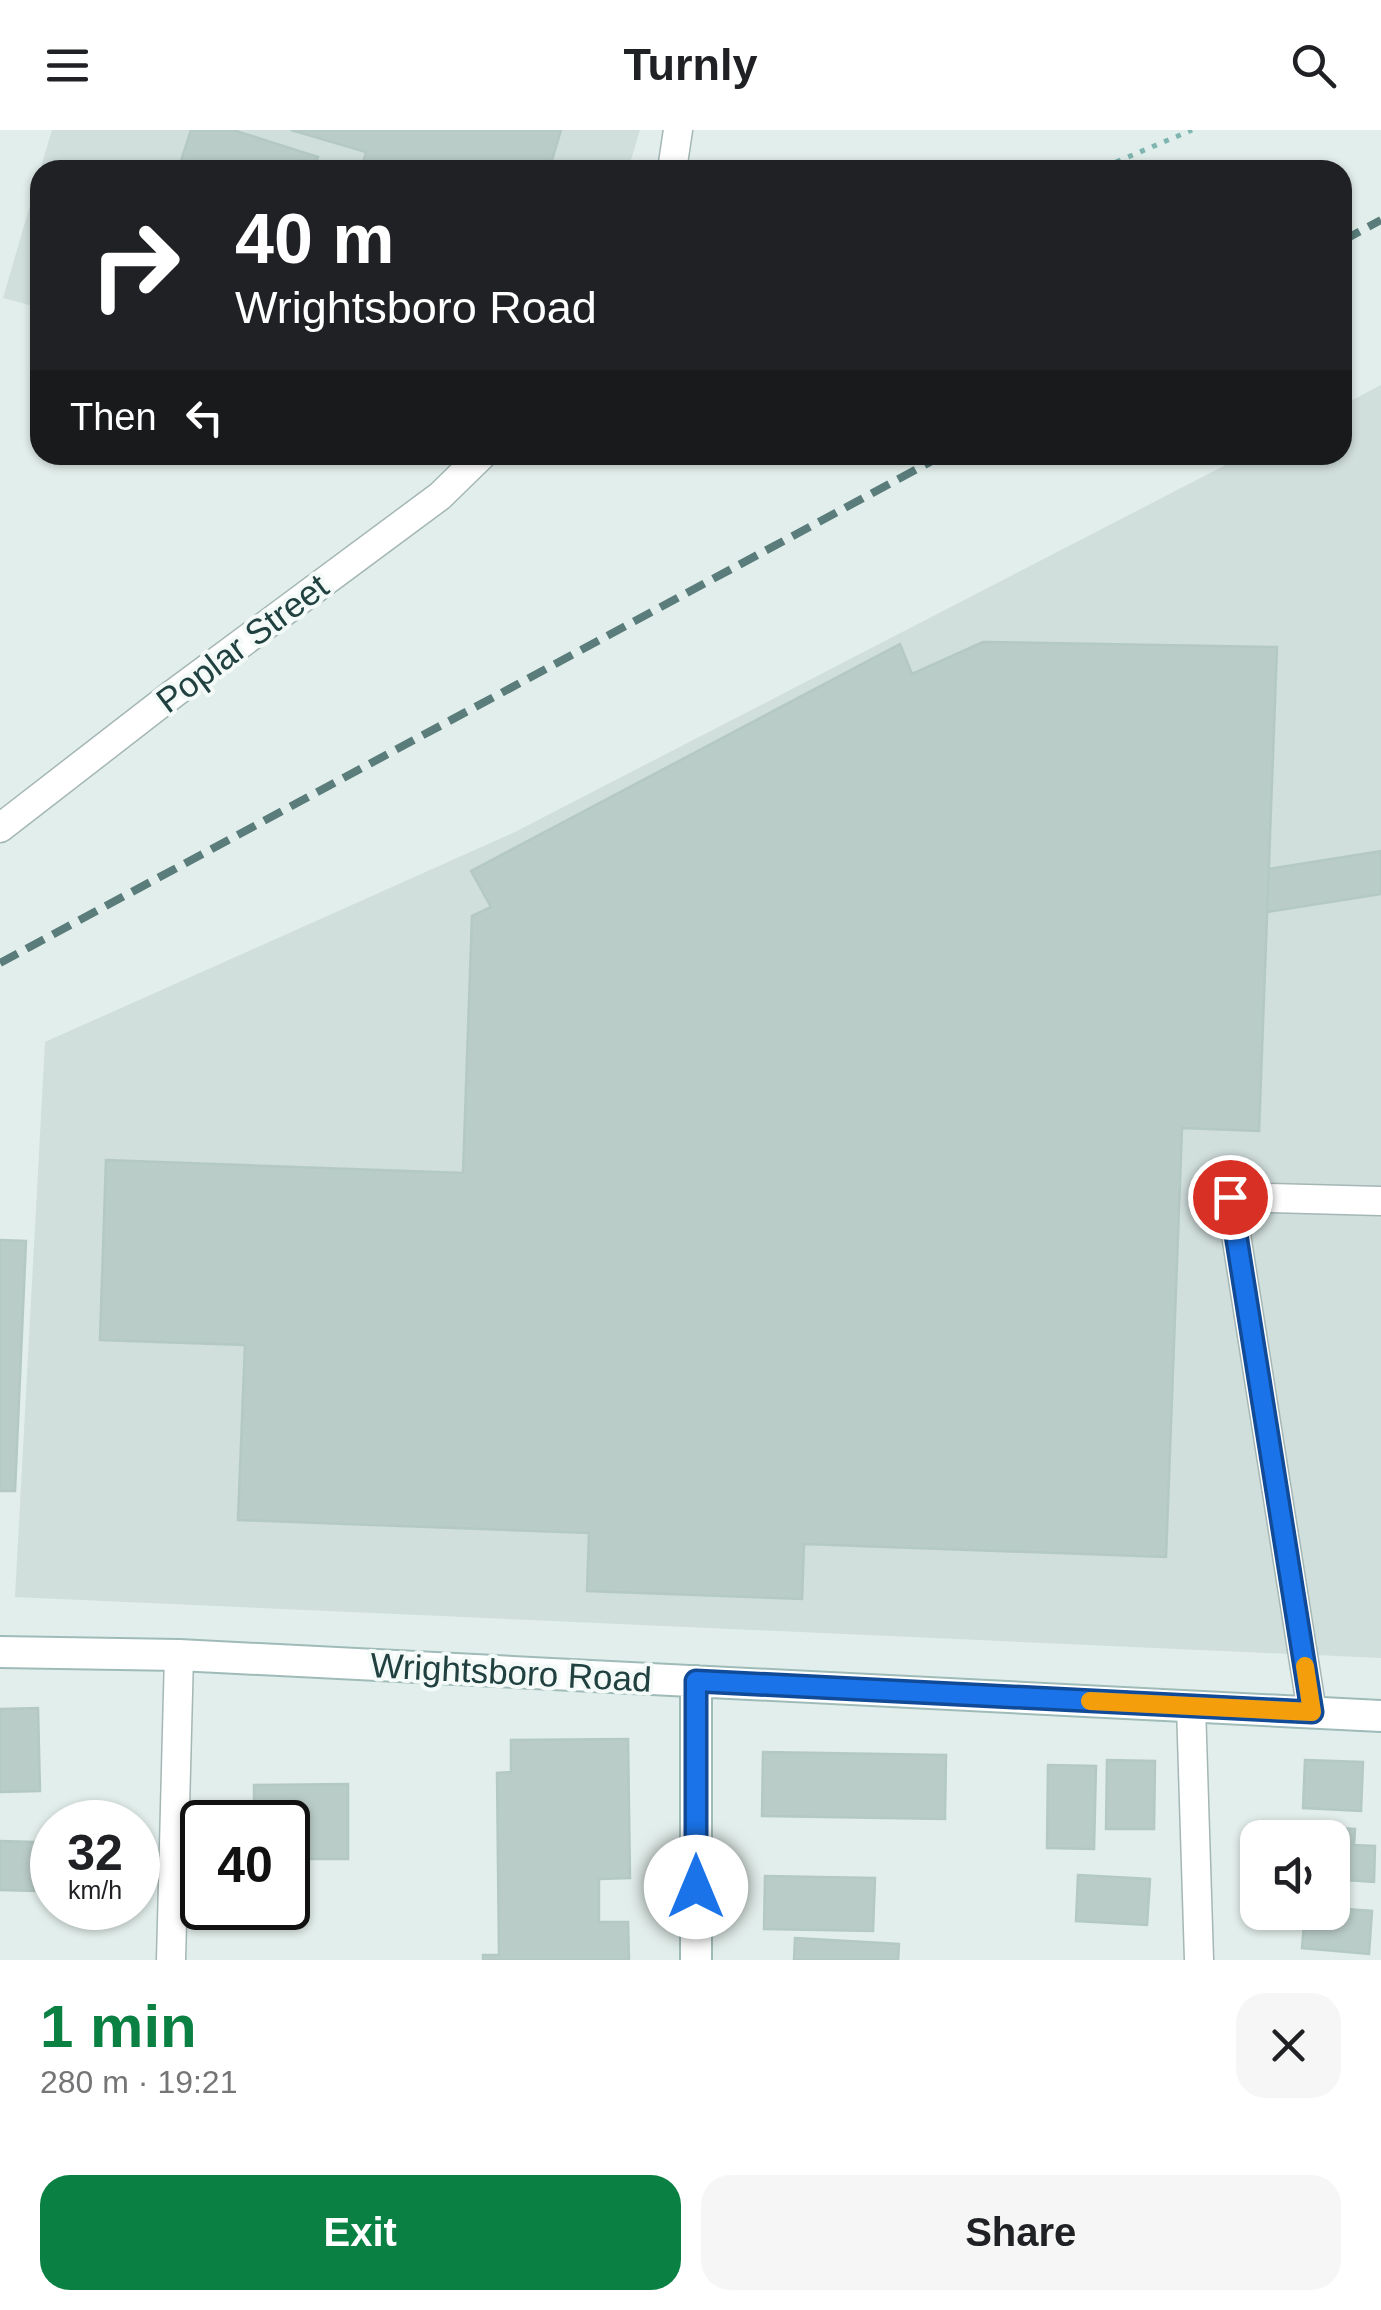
<!DOCTYPE html>
<meta charset="utf-8">
<style>
body{margin:0;font-family:Helvetica,sans-serif;background:#f6f6f6;color:#202124;height:100vh;display:flex;flex-direction:column;font-size:38px;white-space:nowrap}
*{box-sizing:border-box;margin:0}
p{font-size:32px;color:#757577}
.icon{flex:none;width:55px;height:55px;fill:none;stroke:currentColor;stroke-width:2;stroke-linecap:round;stroke-linejoin:round}
.map{position:relative;height:1830px;overflow:hidden}
.details{display:flex;flex-direction:column;background:#fff;flex:1}
.details>*{flex:none}
.top-card{position:absolute;left:30px;top:30px;width:1322px;height:305px;border-radius:30px;box-shadow:0 2px 8px #0004;background:#202124;color:#fff;overflow:hidden}
.fabs{position:absolute;left:1240px;top:1690px;display:grid;gap:20px}
.fabs a{display:grid;place-items:center;width:110px;height:110px;border-radius:20px;background:#fff;box-shadow:0 2px 8px #0004;font-size:50px}
.speed{position:absolute;left:30px;top:1670px;display:flex;gap:20px;font-size:50px;font-weight:700;text-align:center}
.speed>*{display:grid;place-content:center;width:130px;height:130px;border-radius:50%;background:#fff;box-shadow:0 2px 8px #0004;line-height:1}
.speed small{font-size:25px;font-weight:400}
.speed .limit{border:5px solid #111;border-radius:15px;background:#fff;color:#111}
.pin{position:absolute;display:grid;place-items:center;width:85px;height:85px;color:#fff;margin:-42px;border:5px solid #fff;border-radius:50%;box-shadow:0 2px 10px #0007}
.me{position:absolute;width:110px;margin:-55px;rotate:0deg;stroke-linejoin:round;filter:drop-shadow(0 0 8px #0008)}
.turn{display:flex;align-items:center;gap:35px;height:210px;padding:0 40px;font-size:45px}
.turn .icon{width:130px;height:130px;stroke-width:2.5}
.turn b{display:block;font-size:70px;line-height:85px}
.then{display:flex;align-items:center;height:95px;padding:0 40px;background:#0003;gap:20px;font-size:38px}
.round{display:grid;place-items:center;flex:none;width:105px;height:105px;border-radius:30px;background:#f6f6f6}
.headline{display:flex;align-items:center;justify-content:space-between;height:170px;padding:0 40px}
h1{font-size:60px;font-weight:600;line-height:75px;color:#0b8043}
.primary-button{display:flex;gap:20px;margin-top:auto;padding:20px 40px}
.primary-button a{flex:1;height:115px;border-radius:30px;background:#0b8043;color:#fff;font-size:40px;font-weight:600;line-height:115px;text-align:center}
.primary-button a+a{background:#f6f6f6;color:#202124}
header{display:flex;justify-content:space-between;align-items:center;height:130px;padding:0 40px;background:#fff;font-size:45px;font-weight:600}
.map>svg:first-child{display:block}
.built{fill:#d0dedc}
.building{fill:#baccc8;stroke:#b4c9c4;stroke-width:2.5}
.lines{fill:none;stroke-linecap:round;stroke-linejoin:round}
.street-casing{stroke:#a4b7b4;stroke-width:31}
.secondary-casing{stroke:#9fbbb8;stroke-width:34}
.path{stroke:#7fb5b0;stroke-width:5;stroke-dasharray:5 8;stroke-linecap:butt}
.street{stroke:#fff;stroke-width:28}
.secondary{stroke:#fff;stroke-width:30}
.rail{stroke:#5a7d7b;stroke-width:8;stroke-dasharray:20 10;stroke-linecap:butt}
.route-casing{stroke:#114b97;stroke-width:25}
.route{stroke:#1a73e8;stroke-width:18}
.slow{stroke:#f59e0b;stroke-width:18}
.labels{text-anchor:middle;dominant-baseline:central;stroke-width:8;stroke-linejoin:round;paint-order:stroke}
.street-label{font-size:35px;fill:#204140;stroke:#f3faf8}
</style>
<header><svg class="icon" aria-label="menu" viewBox="0 0 24 24"><path d="M4 6h16M4 12h16M4 18h16"/></svg>Turnly<svg class="icon" aria-label="search" viewBox="0 0 24 24"><circle cx="10" cy="10" r="6"/><path d="M15 15l6 6"/></svg></header>
<div class="map">
<svg width="1381" height="1830" viewBox="0 0 1381 1830">
<rect width="100%" height="100%" fill="#e2eeeb"/>
<path class="built" d="M52,0H640L628,40H40Z
M40,41V178L3,168Z
M1381,255V1528L15,1467L45,912L513,703L1245,325H1342L1343,275Z"/>
<path class="building" d="M191,0H233L318,27L313,40H178Z
M291,0H561L549,40H361L366,22Z
M983,512L1277,517L1259,1001L1182,998L1166,1427L804,1414L802,1469L587,1461L589,1403L238,1390L245,1215L100,1210L106,1030L463,1043L472,786L491,777L471,741L900,514L912,544Z
M1381,721V764L1267,782L1269,739Z
M0,1110L26,1111L15,1361H0Z
M38,1578L40,1661L0,1662V1579Z
M628,1609L630,1748L599,1749V1792H628L629,1830H483V1825H499L497,1643L511,1642V1610Z
M763,1622L946,1625L945,1689L762,1686Z
M1107,1630L1155,1631L1154,1699H1106Z
M1305,1630L1363,1632L1361,1681L1303,1678Z
M1048,1635L1096,1636L1094,1719L1047,1718Z
M348,1654V1729H288V1692H254V1655Z
M1312,1697L1355,1699L1354,1715L1375,1716L1374,1752L1332,1749V1708H1311Z
M0,1711L35,1712L34,1761L0,1760Z
M1078,1745L1150,1749L1147,1795L1076,1791Z
M765,1746L875,1748L873,1801L764,1799Z
M1332,1778L1372,1781L1369,1824L1302,1818L1305,1782H1332Z
M795,1808L899,1814L898,1830H794Z"/>
<g class="lines">
<g class="street-casing">
<path id="street" d="M672,40L678,0
M0,698L173,564L440,366L482,325
M1191,1576L1199,1830
M1312,1582L1230,1067L1381,1071
M171,1830L179,1525"/>
</g>
<g class="secondary-casing">
<path id="secondary" d="M0,1522L179,1525L1381,1586
M696,1830V1551"/>
</g>
<path class="path" d="M1106,40L1116,32L1192,0"/>
<use href="#street" class="street"/>
<use href="#secondary" class="secondary"/>
<path class="rail" d="M1342,111L1381,90
M0,833L943,325"/>
</g>
<g class="lines">
<g class="route-casing">
<path id="route" d="M696,1757V1551L1312,1582L1230,1067"/>
</g>
<use href="#route" class="route"/>
<path class="slow" d="M1090,1571L1312,1582L1305,1536"/>
</g>
<g class="labels">
<g class="street-label">
<text transform="translate(242 513) rotate(-37)">Poplar Street</text>
<text transform="translate(511 1542) rotate(3)">Wrightsboro Road</text>
</g>
</g>
</svg>
<div class="fabs">
<a><svg class="icon" aria-label="sound" viewBox="0 0 24 24"><path d="M4 9h4l5-4v14l-5-4H4zM17 9q2 3 0 6"/></svg></a>
</div>
<div class="speed"><div>32<small>km/h</small></div><div class="limit">40</div></div>
<div class="pin" style="left:1230px;top:1067px;background:#d93025"><svg class="icon" aria-label="arrive" viewBox="0 0 24 24"><path d="M6 21V4h12l-3 4 3 4H6"/></svg></div>
<svg class="me" style="left:696px;top:1757px" viewBox="-20 -20 40 40"><circle r="19" fill="#fff"/><path d="M0-13L10 11 0 6-10 11z" fill="#1a73e8"/></svg>
<div class="top-card">
<div class="turn"><svg class="icon" aria-label="right" viewBox="0 0 24 24"><path d="M7 20v-9h11M14 6l5 5-5 5"/></svg><div><b>40 m</b>Wrightsboro Road</div></div>
<div class="then">Then<svg class="icon" aria-label="left" viewBox="0 0 24 24"><path d="M17 20v-9H6M10 6l-5 5 5 5"/></svg></div>
</div>
</div>
<section class="details">
<div class="headline"><div><h1>1 min</h1><p>280 m · 19:21</p></div><a class="round"><svg class="icon" aria-label="close" viewBox="0 0 24 24"><path d="M6 6l12 12M18 6L6 18"/></svg></a></div>
<div class="primary-button"><a>Exit</a><a>Share</a></div>
</section>
